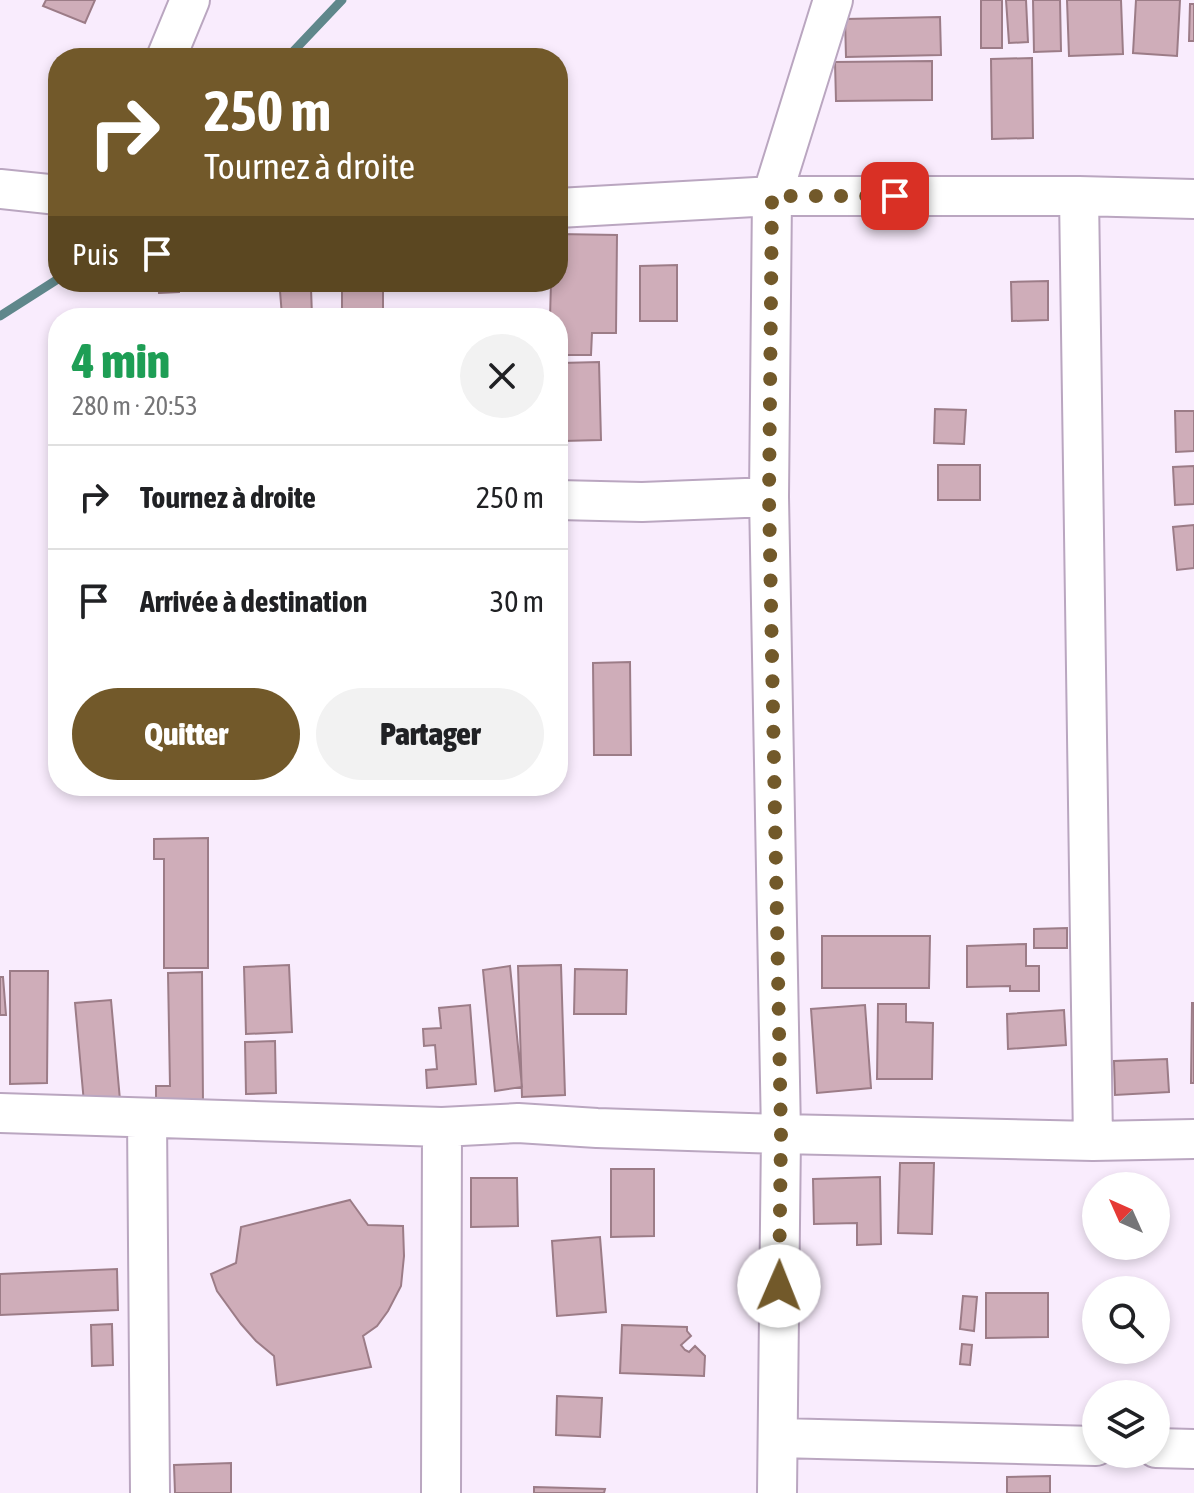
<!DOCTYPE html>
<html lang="fr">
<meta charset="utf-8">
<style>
body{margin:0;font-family:"Asap Condensed",sans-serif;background:#f2f2f2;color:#202124;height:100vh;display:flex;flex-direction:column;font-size:30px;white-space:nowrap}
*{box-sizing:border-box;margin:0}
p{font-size:26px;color:#757577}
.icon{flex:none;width:44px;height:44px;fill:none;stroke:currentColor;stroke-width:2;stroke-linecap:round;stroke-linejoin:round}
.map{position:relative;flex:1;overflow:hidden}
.details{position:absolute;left:48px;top:308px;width:520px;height:488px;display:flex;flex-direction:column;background:#fff;border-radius:32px;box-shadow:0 4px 12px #0003}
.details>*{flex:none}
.top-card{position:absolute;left:48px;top:48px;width:520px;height:244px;border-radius:32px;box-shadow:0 4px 12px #0003;background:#72592a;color:#fff;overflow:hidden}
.needle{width:52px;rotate:315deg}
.controls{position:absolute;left:1082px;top:1172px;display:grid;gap:16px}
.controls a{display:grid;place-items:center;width:88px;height:88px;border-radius:50%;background:#fff;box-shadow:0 4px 12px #0003;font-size:40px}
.pin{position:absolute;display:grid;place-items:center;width:68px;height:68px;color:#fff;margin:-34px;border-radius:16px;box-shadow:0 4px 12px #0006}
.me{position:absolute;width:88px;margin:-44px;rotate:1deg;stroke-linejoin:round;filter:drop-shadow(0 0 6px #0008)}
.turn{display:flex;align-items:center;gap:28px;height:168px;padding:0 24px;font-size:36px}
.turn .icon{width:104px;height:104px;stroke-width:2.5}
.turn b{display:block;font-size:56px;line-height:68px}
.then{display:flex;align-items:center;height:76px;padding:0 24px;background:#0003;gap:16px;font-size:30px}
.round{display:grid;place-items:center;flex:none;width:84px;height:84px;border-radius:42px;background:#f2f2f2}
.overview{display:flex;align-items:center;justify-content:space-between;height:136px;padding:0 24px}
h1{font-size:48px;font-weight:800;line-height:60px;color:#1e9e55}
.primary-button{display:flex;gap:16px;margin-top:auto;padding:16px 24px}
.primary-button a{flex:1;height:92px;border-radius:48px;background:#72592a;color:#fff;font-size:32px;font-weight:800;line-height:92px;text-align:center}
.primary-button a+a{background:#f2f2f2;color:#202124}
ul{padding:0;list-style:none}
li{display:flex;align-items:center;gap:24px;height:104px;padding:0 24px;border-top:2px solid #e0e0e0}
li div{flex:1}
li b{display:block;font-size:30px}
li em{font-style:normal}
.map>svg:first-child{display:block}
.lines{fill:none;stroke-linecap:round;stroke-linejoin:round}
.stream{stroke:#5f878b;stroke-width:9}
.building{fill:#cfadb9;stroke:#9c7c87;stroke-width:2}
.minor-casing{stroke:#baa6c0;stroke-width:42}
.minor{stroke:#fff;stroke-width:38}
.route{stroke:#72592a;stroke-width:14;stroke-dasharray:0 25.2}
</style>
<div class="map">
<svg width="1194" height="1493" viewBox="0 0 1194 1493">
<rect width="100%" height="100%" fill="#f9ecfd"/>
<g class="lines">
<path class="stream" d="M287,58L342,0
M0,316L58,279"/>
</g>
<path class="building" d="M46,0H95L85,23L43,6Z
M981,0H1002V48H981Z
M1006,0H1026L1028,42L1009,43Z
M1033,0H1060L1061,51L1034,52Z
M1067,0H1121L1123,54L1069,56Z
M1136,0H1180L1177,56L1133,53Z
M1190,4H1194V41H1189Z
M940,17L941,55L846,57L845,19Z
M1032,58L1033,138L992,139L991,59Z
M932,61V100L836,101L835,62Z
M558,234L617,235L616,333H592L591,355H558V318H550L551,282H558Z
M677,265V321H640V266Z
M1048,281V320L1012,321L1011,282Z
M158,282H179V292L159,293Z
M342,282H383V318H342Z
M311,288L312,316L328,315V318H260L282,316L280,291Z
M599,362L601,440L563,441V417H558V384H562L561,363Z
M935,409L966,410L964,444L934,443Z
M1175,411H1194V451L1176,452Z
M938,465H980V500H938Z
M1194,466V504L1175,505L1173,467Z
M1194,525V568L1177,570L1173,527Z
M630,662L631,755H594L593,663Z
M208,838V968H164V859H154V839Z
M1067,928V948H1034V929Z
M822,936H930L929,988H822Z
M1026,944V966H1039V991H1010V986L967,987V946Z
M289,965L292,1032L246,1034L244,967Z
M561,965L565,1095L522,1097L518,966Z
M510,966L522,1087L495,1091L483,970Z
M575,969L627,970L626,1014H574Z
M10,971H48L47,1083L10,1084Z
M202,972L203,1105H156V1086H170L168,973Z
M0,977H3L6,1015H0Z
M111,1000L120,1100L84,1103L75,1003Z
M1192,1003H1194V1083H1191Z
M878,1004H906V1022L933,1023L932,1079H877Z
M470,1005L476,1084L427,1088L426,1070L437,1069L435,1045L424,1046L423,1029L441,1028L439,1008Z
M865,1005L871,1088L817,1093L811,1009Z
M1064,1010L1066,1045L1008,1049L1007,1014Z
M275,1041L276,1093L246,1094L245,1042Z
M1167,1059L1169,1092L1115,1095L1114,1061Z
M900,1163H934L932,1234L898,1233Z
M611,1169H654V1236L611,1237Z
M880,1177L881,1244L857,1245V1223L814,1224L813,1179Z
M471,1178H517L518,1226L471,1227Z
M350,1200L368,1225L403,1226L404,1256L401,1286L388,1311L377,1326L363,1336L371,1367L277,1385L274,1356L256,1341L241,1324L217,1291L211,1274L236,1263L241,1227Z
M600,1237L606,1312L557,1316L552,1241Z
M117,1269L118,1310L0,1315V1274Z
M986,1293H1048V1337L986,1338Z
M963,1296L977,1297L974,1331L960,1329Z
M112,1324L113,1365L92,1366L91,1325Z
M622,1325L687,1327V1331L691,1336L681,1345L685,1350L689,1352L695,1346L705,1356L704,1376L620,1373Z
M962,1344L972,1345L970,1365L960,1364Z
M557,1396L602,1398L600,1437L556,1435Z
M231,1463V1493H175L174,1465Z
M1050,1476V1493H1007V1477Z
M534,1487L605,1489L604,1493H534Z"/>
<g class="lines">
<g class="minor-casing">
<path id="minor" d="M166,58L190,0
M0,189L58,195
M1079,196L1093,1141
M558,208L772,196H1079L1194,199
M558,500L642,502L769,497
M0,1113L442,1127L518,1123L597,1128L781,1134L1093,1141L1194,1139
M147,1118L150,1493
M778,1438L1096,1446
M1156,1448L1194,1449
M441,1493L442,1127
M777,1493L781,1134L769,497L772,196L833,0"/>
</g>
<use href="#minor" class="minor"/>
</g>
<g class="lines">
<path class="route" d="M779,1286L781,1134L769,497L772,196H895"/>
</g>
</svg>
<div class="controls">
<a><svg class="needle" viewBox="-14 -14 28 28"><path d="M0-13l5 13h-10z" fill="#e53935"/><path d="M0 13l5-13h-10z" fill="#757577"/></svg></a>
<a><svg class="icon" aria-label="search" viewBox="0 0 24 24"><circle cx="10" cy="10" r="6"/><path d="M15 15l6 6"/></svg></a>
<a><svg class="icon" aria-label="layers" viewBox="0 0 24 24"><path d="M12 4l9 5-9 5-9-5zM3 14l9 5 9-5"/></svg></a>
</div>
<div class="pin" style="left:895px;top:196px;background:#d93025"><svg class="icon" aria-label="arrive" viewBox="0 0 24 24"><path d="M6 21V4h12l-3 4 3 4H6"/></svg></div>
<svg class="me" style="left:779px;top:1286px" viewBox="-20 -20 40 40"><circle r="19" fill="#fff"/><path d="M0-13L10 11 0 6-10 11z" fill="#72592a"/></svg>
<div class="top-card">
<div class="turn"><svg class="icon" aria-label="right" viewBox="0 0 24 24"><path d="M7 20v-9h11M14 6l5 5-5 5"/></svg><div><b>250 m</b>Tournez à droite</div></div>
<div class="then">Puis<svg class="icon" aria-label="arrive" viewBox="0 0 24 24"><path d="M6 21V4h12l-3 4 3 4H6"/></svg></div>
</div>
<section class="details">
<div class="overview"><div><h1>4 min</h1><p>280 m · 20:53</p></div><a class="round"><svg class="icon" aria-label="close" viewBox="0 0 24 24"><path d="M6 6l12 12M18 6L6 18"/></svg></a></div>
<ul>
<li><svg class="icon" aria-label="right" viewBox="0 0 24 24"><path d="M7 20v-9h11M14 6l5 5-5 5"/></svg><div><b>Tournez à droite</b></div><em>250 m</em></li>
<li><svg class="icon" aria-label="arrive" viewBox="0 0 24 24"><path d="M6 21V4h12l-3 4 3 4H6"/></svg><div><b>Arrivée à destination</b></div><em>30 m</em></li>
</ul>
<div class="primary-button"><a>Quitter</a><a>Partager</a></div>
</section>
</div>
